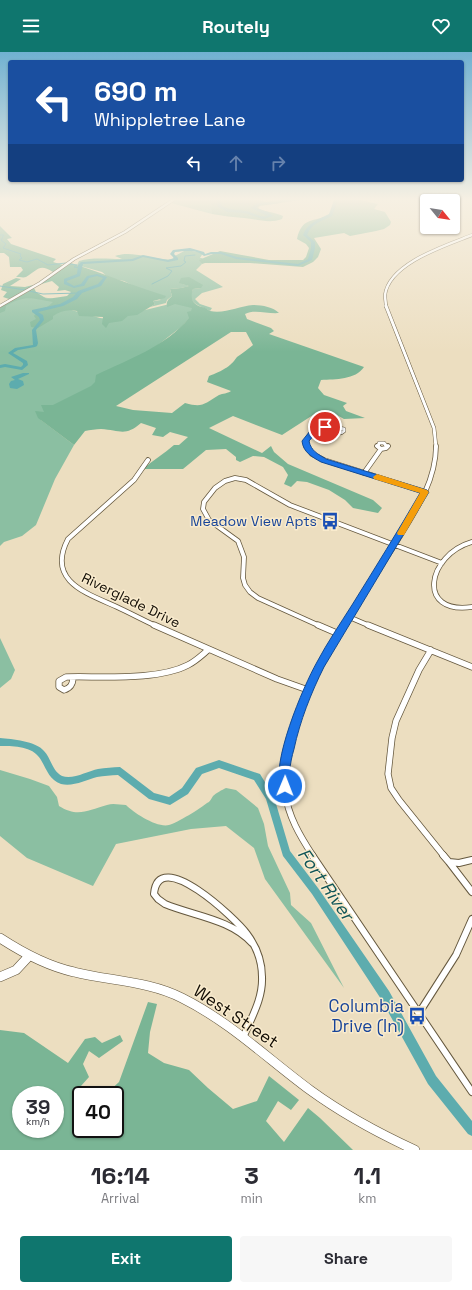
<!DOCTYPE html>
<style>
body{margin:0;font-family:"Space Grotesk",sans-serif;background:#f7f7f7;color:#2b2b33;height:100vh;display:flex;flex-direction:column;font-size:15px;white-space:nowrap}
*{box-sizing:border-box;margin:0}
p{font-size:13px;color:#7c7c81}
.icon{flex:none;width:22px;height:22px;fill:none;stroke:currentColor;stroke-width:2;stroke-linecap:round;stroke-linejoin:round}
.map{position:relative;height:1098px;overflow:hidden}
.drawer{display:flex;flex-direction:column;background:#fff;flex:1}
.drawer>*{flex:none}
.hud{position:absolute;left:8px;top:8px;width:456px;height:122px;border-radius:4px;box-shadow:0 1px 3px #0004;background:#1a4fa0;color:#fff;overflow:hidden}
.needle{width:26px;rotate:120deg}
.fabs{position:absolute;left:420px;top:142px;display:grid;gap:8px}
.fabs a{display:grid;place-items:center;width:40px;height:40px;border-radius:4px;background:#fff;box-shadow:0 1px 3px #0004;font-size:20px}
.speed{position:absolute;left:12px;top:1034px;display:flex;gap:8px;font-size:20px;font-weight:700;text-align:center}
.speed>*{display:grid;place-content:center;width:52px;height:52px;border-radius:50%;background:#fff;box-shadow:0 1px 3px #0004;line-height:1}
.speed small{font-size:10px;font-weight:400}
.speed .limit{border:2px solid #111;border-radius:6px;background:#fff;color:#111}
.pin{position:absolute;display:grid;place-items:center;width:34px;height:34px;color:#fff;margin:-17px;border:2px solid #fff;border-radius:50%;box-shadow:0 1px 4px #0007}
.me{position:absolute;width:44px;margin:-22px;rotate:1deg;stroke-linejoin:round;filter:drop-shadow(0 0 3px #0008)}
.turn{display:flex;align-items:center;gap:14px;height:84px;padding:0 20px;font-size:18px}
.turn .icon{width:52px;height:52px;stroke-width:2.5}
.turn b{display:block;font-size:28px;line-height:34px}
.lanes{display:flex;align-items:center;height:38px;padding:0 20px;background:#0003;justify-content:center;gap:20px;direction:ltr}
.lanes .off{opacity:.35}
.eta{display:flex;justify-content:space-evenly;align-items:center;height:68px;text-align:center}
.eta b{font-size:24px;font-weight:600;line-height:28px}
.cta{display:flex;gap:8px;margin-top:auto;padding:8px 20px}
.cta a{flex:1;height:46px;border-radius:4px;background:#0f766e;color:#fff;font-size:16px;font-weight:600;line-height:46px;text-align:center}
.cta a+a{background:#f7f7f7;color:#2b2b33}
header{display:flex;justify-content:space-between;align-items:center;height:52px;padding:0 20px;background:#0f766e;color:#fff;font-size:18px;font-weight:600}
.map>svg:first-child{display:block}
.green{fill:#8bbfa2}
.forest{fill:#7ab595;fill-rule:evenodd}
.water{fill:#5dacae}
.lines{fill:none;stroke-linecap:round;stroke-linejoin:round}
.stream{stroke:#5dacae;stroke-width:1}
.river{fill:#5dacae;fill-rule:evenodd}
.minor-far4-casing{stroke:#65583e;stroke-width:3.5}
.minor-far3-casing{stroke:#65583e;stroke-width:4}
.minor-far2-casing{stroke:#65583e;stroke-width:5.5}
.minor-far1-casing{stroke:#65583e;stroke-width:7}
.minor-casing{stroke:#65583e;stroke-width:8}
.major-casing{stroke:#65583e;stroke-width:10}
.minor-far4{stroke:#fff;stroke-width:2.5}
.minor-far3{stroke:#fff;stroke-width:3}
.minor-far2{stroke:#fff;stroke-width:4}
.minor-far1{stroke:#fff;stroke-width:5.5}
.minor{stroke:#fff;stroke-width:6}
.major{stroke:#fff;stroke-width:9}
.route{fill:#1a73e8;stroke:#114b97}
.slow{fill:#f59e0b}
.labels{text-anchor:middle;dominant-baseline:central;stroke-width:3;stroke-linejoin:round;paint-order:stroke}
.transit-label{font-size:14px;fill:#164399;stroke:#f9ebcd;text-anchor:end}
.street-label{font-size:14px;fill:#110c04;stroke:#f9ebcd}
.near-transit-label{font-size:17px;fill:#164399;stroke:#f9ebcd;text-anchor:end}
.near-street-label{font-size:17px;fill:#110c04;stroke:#f9ebcd}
.near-water-label{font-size:18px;font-style:italic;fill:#105558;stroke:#f9ebcd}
</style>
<header><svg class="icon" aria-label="menu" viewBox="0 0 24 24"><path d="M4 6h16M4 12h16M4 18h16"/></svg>Routely<svg class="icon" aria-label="heart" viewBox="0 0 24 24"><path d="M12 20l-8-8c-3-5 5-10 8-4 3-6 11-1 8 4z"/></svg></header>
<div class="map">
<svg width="472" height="1098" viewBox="0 0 472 1098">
<rect width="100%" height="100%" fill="#ecdec0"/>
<path class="green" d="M178,146H220L225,158L212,162L171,151Z
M186,198L203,201L200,206H203L200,208L202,212L196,218L223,235L202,241L195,247L200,252L212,256L210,259C202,254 194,254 190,245L193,237L201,236L179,231L190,234L181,236L170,237L172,244L167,248L166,251L150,255L155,252L153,249L161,248L124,229L109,226L102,220L77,213L79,209C92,205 108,207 122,207L115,204C134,197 156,210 174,207L173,205Z
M34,244L55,247L68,257L100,266L108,267L178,250L198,257L181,275L154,296L41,368L74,393L55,427L36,473L22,484L4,490L0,494V256L17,246Z
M0,586L15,618L11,627L0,636Z
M0,718L30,727L49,734L57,745L59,754C78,766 88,758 107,753C113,751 120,753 126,753C134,761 157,776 169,773C177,771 201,756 207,751C210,750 211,747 213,744C216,741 222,738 226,736L236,738L258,756L264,772L268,794L290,841L291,853L311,871L344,936L265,827L254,796L226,774L191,777L116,792L93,834L27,806L0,784Z"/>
<path class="forest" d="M197,146H255L254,147L267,150L285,146H314L260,154L258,156C264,160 275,160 283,164L282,167C269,172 257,167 244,166C233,165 223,164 212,162L211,149Z
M333,146H352L378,152L374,157L385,160L391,170L390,173L384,177L376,179L350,184L344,181L314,186L321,197L318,205L313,210L303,215L250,211H205L202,212L199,208L220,199L269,208H303L306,205L309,196L306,192L297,187C302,164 314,171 330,162L334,147Z
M0,174L12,186L7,187L11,192L56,207L53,210L63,213L53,220C39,211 38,218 26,225C24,226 19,225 16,225L23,218L21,215H10L9,205L4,201H0Z
M71,211C103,221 133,234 166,244L165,246L153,249L155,252L137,263L128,264L122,269L109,271L106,276L102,272L103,265L79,264L77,259C67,257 61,259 53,264V267L38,276L31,275L30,270L36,267L34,264C38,257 47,257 53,250C32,247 26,242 6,254L5,259L0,261V256L34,236L36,240L47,247L67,244L71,240L65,238L57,239L59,235L52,229L38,233Z
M189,225L203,233L201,236L193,237C190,247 192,252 202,255C205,255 208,258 210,259C225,262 239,254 253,253C262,253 273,255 279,261C267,262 254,257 245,262L247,267L271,276L274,279L269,282L364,315C355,328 336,327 321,328L318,336L324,343L347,351L343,354L346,359L365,366L344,367L335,362L313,363L282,383L233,364L209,376L262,401L271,394L274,400L288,412L373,448L382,456L378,461L353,456L345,448L329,438L307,430L297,429L291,435L284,432L288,423L283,415L264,405L253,404L240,410L236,408V405L226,397L206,398L183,417H143C153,408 164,402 174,393H179L188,385L170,380L163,385L152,383L156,376L141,371C125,385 120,378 101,377C96,377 90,378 85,379L74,393L38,366L35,359L44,360L41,353H53L91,334L95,330L96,323C129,307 165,295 189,266L187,260L191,259L192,256L175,252L167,255C166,249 168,248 172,244L170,237L181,236L189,234L179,231L181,226ZM231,280H246L253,293C248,297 243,301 237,305C235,307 234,310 231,312C228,316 213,323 209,324L207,330L231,339C227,342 223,341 219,343C204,352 203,356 185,351L172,361L133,358L116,354Z
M16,226L21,227L10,234L25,235L33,233L32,235L9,247L3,245L7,240L1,238L3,232Z
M148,950L157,952L150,980L148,1001L164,1011L189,1018L208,1036L233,1057L257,1049L269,1024L299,1048L291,1058L278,1049L266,1069L284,1090L308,1056L320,1066L353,1098H0V978L24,981L68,1011L85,987L95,985L102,991L120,983L123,989L99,1006L89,999L83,1012L89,1025L81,1034L86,1043H81V1077H115V1043H105L119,1030ZM21,1043H55V1077H21Z"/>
<path class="water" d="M23,321H29V322L18,327L23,329L24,333L17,337L10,336L9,332L11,329L15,328L11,325Z"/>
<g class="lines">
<path class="stream" d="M0,183H4L1,188L6,192L3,196L21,202L20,204L22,206L19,208L27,210L37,207L48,213L66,211
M69,212L77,213L74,215L80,216
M152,232L168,224L172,219L166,216L181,214L186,210L184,209L185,204L195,203
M0,234L25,238
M29,239L43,242L79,241"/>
<path class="river" d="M219,146H223L221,148L222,154C231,159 237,157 247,159C254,161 260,166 268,164L251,156L258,151L275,150L292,146H298L275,152L259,153L256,156L268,160L273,164L263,167L245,161L227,160L218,155L217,148Z
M335,146H339L332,164C322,169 311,171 307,183L315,190V196L312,208L298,214L236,207L221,202H212L204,204C196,197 186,199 175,200L174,202L178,206V208L168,210L143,205L133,209L83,212L80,224L67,229V230L74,234L81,232L87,224L97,222L107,225L101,234L82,241L77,247L63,254L38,260L43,263L44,268L36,278L38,291L37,294L35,295L18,298L13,301L27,309L28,313L22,318L5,315L0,316V313L5,312L21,315L23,313V311L8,301L15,296L33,293L32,278L40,268L39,265L32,260V258L60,252L73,245L78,239L98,232L103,226L97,224L89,226L84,234H83L74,236L64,232V227L77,222L78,213L81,210L132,207L143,203L168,208L174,206L170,202L173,198L190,196L204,200L205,202L211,200H221L237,205L298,212L308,207L311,196V190L303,183C308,170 318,168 329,162Z
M0,686C12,687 36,689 44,699C51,706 52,719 62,724C73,728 88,719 98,717C105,716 113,715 120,715L154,741L169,745L182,736L196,716L219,708L260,722L274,745L290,799L318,836L389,939L436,1024L472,1069V1084L468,1082L428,1032L381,947L312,842L283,804L266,747L254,728L219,716L202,722L188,742L170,753L149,747L118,723C111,723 104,724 97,725C86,728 73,735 61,732C47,727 46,713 38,704C30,694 11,694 0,694Z"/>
<g class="minor-far4-casing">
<path id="minor-far4" d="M0,254L40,231L74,207L125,180L176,146
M386,255C386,251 385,247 385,243C389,211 447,193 472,183"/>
</g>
<g class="minor-far3-casing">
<path id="minor-far3" d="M386,254L434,376L436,395
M334,375L344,377V379C341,382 337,382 334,379Z
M307,395C305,379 321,376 334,375
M378,395L379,391H384L387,395"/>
</g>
<g class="minor-far2-casing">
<path id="minor-far2" d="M306,394L312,402L324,408L425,440
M377,394L381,397
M381,397L386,396L388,394
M148,408L134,428L68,487C46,529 86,541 117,555C130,561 143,568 156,574
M364,421L381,397
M472,490C427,503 416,563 472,555
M349,565L370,574
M320,574L258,546L250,540L245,533L243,526L244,505L238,489L209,468L203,457L204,450L215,436L225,429L235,426L246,428L290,453L442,511
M343,574C360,547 377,520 394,494C413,463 436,431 436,394"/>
</g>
<g class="minor-far1-casing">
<path id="minor-far1" d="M154,573L277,627L308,638
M318,573L339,582
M368,573L472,615
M431,598L419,618L396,669L392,686L388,722L391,736L399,748L444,804
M73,625C73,632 71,636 64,638L59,635V629L66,625C101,624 157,629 188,613C196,609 202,603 208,598
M313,804C300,784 288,764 285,740C278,689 318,615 344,573"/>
</g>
<g class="minor-casing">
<path id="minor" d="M312,803L472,1040
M443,803L449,810L459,811L472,808
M449,810L472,840
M419,961L456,903L472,867
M243,986C251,966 263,947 262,925C262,910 256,894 247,882C236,867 158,793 154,842L158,847L165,852C194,864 230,867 252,891"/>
</g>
<g class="major-casing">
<path id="major" d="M0,886C23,901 47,914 74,920C110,929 149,929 182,946C230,970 268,1007 310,1038C343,1062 378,1081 415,1098
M0,925L16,918L29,904"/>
</g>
<use href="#minor-far4" class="minor-far4"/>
<use href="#minor-far3" class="minor-far3"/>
<use href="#minor-far2" class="minor-far2"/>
<use href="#minor-far1" class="minor-far1"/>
<use href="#minor" class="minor"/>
<use href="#major" class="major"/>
</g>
<linearGradient id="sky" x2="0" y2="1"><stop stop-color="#70b1d1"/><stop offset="0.49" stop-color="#f6f0e3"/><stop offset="1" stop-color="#f6f0e3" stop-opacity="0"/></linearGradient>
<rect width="472" height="300" fill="url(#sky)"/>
<path class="route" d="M325,373L328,374V377L315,382L309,389C311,399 318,402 326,407L427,438L429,440L324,615C311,641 300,669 294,697C292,704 290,712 290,719C290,725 291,732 289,738L285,739L281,738C270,712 303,635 317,610C327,591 340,572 352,553C375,516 398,479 420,441L321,410C312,405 303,400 302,389L310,379Z"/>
<path class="slow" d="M377,422L427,438L429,440L404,483H398L397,481L420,441L374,427L373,425Z"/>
<defs>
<g id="bus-bare" transform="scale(1.38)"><path d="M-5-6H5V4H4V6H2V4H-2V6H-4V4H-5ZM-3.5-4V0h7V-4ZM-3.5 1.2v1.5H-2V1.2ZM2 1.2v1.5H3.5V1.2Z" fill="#1a4fb4" stroke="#f9ebcd" stroke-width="2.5" paint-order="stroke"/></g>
</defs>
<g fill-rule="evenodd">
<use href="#bus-bare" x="330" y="469"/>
<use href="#bus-bare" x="417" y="964"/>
</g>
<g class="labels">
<g class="transit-label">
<text x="317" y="469">Meadow View Apts</text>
</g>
<g class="street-label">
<text transform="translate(131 548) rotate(26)">Riverglade Drive</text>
</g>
<g class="near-transit-label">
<text x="404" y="954">Columbia<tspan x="404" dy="20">Drive (In)</tspan></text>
</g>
<g class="near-street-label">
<text transform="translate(236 964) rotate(34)">West Street</text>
</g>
<g class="near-water-label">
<text transform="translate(326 832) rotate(55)">Fort River</text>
</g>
</g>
</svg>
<div class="fabs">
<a><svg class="needle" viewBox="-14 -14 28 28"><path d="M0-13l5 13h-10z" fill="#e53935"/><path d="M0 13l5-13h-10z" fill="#7c7c81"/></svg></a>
</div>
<div class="speed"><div>39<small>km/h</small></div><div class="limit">40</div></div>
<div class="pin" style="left:325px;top:375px;background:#d93025"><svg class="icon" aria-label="arrive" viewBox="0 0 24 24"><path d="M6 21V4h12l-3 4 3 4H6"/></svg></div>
<svg class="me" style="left:285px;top:734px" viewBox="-20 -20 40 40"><circle r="17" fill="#1a73e8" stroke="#fff" stroke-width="3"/><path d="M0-11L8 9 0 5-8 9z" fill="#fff"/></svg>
<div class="hud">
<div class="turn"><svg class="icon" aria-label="left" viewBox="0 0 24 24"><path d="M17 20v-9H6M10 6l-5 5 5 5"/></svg><div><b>690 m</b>Whippletree Lane</div></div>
<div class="lanes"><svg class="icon" aria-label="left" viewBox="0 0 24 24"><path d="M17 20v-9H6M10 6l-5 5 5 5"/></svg><svg class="icon off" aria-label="ahead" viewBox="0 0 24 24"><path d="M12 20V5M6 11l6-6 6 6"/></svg><svg class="icon off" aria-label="right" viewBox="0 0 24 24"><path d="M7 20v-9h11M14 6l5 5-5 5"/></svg></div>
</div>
</div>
<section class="drawer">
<div class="eta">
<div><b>16:14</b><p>Arrival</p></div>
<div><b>3</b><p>min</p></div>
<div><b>1.1</b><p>km</p></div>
</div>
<div class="cta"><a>Exit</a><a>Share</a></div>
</section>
